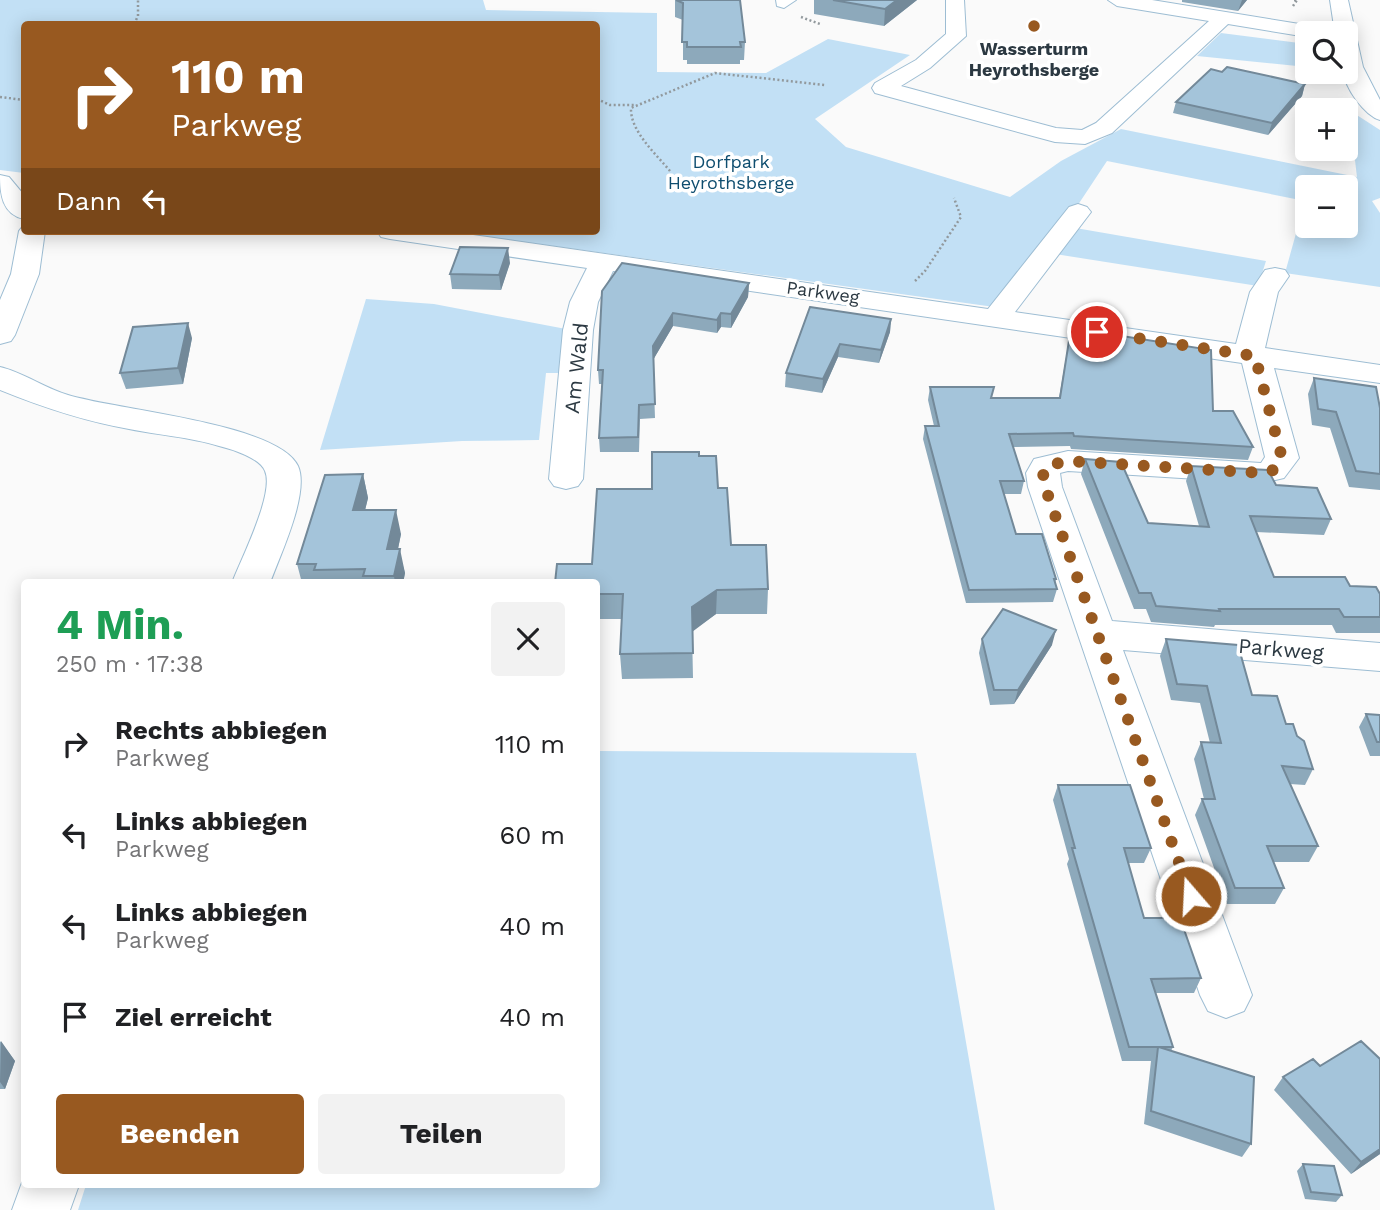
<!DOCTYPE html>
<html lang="de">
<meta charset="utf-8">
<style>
body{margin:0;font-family:"Work Sans",sans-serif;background:#f2f2f2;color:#202124;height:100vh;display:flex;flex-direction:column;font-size:26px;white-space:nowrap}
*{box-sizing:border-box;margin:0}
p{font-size:23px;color:#757577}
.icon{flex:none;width:38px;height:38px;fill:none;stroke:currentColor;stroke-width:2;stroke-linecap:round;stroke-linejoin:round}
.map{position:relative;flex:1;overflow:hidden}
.sheet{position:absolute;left:21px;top:579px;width:579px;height:609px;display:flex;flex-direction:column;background:#fff;border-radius:7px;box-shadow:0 4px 18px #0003}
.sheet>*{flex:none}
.guide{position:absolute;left:21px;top:21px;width:579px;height:214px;border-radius:7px;box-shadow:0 4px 18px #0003;background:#985920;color:#fff;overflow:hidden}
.fabs{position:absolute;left:1295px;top:21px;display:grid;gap:14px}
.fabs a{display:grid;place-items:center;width:63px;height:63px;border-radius:7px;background:#fff;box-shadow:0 4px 18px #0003;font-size:35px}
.pin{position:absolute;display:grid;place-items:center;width:60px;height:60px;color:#fff;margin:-30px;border:4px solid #fff;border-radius:50%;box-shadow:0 2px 7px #0007}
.me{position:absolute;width:77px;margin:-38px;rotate:341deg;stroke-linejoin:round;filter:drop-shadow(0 0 5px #0008)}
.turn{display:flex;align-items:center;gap:24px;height:147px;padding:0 35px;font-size:32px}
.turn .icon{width:91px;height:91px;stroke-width:2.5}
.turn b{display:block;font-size:49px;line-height:60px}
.then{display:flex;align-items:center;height:66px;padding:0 35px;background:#0003;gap:14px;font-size:26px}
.round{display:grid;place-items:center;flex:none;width:74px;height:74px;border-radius:7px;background:#f2f2f2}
.overview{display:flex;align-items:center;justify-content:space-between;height:119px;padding:0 35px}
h1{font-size:42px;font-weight:700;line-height:52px;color:#1e9e55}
.primary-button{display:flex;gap:14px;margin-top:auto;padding:14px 35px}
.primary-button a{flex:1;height:80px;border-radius:7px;background:#985920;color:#fff;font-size:28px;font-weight:700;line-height:80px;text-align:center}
.primary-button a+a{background:#f2f2f2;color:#202124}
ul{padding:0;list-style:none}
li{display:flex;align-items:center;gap:21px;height:91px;padding:0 35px}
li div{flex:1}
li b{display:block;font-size:26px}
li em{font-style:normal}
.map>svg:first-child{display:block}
.green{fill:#c2e0f5;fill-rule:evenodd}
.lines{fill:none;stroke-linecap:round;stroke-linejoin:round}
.minor-casing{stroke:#9dbdd3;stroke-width:2}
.path{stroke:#92999d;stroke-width:2.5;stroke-dasharray:2 2.5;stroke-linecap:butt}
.minor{fill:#fff;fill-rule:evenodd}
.wall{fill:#8da9bb}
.shaded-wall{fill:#738999}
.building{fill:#a4c4da;stroke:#738999;stroke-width:2}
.route{stroke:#985920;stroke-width:12;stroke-dasharray:0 21.6}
.poi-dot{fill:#985920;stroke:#fff;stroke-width:2.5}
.labels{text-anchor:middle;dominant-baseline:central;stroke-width:7;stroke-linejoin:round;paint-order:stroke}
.far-poi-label{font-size:18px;font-weight:bold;fill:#2c3942;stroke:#fff}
.far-park-label{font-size:18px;fill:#0e4d6f;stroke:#fff}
.far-street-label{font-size:18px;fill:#2c3942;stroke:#fff}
.street-label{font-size:21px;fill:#2c3942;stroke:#fff}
</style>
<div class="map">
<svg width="1380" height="1210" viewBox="0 0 1380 1210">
<rect width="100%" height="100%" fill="#fafafa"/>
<path class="green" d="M0,0H483L486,10L657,13V72L766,73L828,39L910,55L815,119L846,147L1010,197L1061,161L1121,129L1357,177L1349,110L1380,130V198L1372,201L1380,213V287L1285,273L1305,201L1107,161L1064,226L1266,261L1258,286L1055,254L1016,310L445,231H597V24H24V173L0,170ZM1307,187H1346V226H1307Z
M1221,33L1307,44V67L1197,56Z
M366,299L434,304L566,329L562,373H546L539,440L462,441L320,450Z
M597,751L916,753L995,1210H78L86,1185H597Z"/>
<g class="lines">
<g class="minor-casing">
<path id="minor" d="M776,0H796L784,8L777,6Z
M946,0H964L966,36L930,68L901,86L1056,128L1082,130L1096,123L1209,21L1117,6L1108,0H1152L1318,27L1325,29L1328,33H1307V37L1228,24L1112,133L1085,144L1055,142L875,93L872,88L875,83L916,60L946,34Z
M1330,0H1348L1363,67L1380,100V120C1365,116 1344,87 1344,72C1344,62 1346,46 1346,33H1335Z
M0,175L9,177L24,195V219C2,214 0,194 0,175Z
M1078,204L1087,207L1091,212L1015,312L1236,344L1250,292L1265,270L1275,268L1285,270L1289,276L1278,292L1265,348L1380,365V383L1274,368L1299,458L1284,478L1262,483L1068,471L1060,473L1062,487L1112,621L1380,643V671L1123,650L1252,995L1244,1011L1226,1018L1208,1011L1200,995L1028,487L1026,473L1034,459L1068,451L1261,463L1265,457L1242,363L613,271L598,302L593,330L583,479L578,486L566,489L554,486L549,479L563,330L570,302L587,268L390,239L381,237L377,231H445L988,309L1069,207Z
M24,225V231H45L39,274L15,335L11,341L0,344V300L11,274L19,231Z
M0,367C22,372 45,388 68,395C116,410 278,423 298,466C310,493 280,555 270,583H232C241,559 275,493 265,471C260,458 232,449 219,446C190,437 158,435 129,429C84,421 42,407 0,390Z
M24,1177V1185H79L70,1210H12Z"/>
</g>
<path class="path" d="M1293,6L1297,0H1294
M801,17L820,24
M134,24L138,16V0
M0,97L24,100
M597,99L610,105H636
M670,171C656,154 630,131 631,108L715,73L825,85
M915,281L925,271L961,217L954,198"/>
<use href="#minor" class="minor"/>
</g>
<path class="wall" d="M675,0H740L745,42L744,60H740V64H687V60H683V20L675,17Z
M814,0H917L884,26L814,14Z
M1182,0H1247L1238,11L1182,2Z
M1222,72L1305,84L1302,96L1268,135L1173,113L1176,102Z
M510,263L501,290L452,289L450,274Z
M749,283L748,297L731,328L721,327L717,333L673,326L653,360L655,418L640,419L639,452H600L599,438L602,384H599L598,370L602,291Z
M810,307L891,319L890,332L879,363L838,357L822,393L785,387L786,373Z
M1071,328L1213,411L1253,447L1248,460L1071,449L1070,446L1013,447L1024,481L1021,494H1004L1016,534L1056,579L1055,583L1057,589L1053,602L966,603L923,439L925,426H934L928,400L930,387L991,398H1059Z
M192,338L183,384L126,389L120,373Z
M1314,378L1380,408V490L1349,487L1330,428L1312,425L1308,394Z
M699,456L718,488L731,545L768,589L767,614H716L692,631L693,678L622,679L620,654L622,619H597V583L592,564L652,489Z
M1085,459L1148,523L1199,526L1186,481L1191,466L1276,485L1331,519L1324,535L1256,532L1274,577L1350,586L1380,594V633H1336L1332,625H1215L1214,627L1151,622L1146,609H1134L1081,474Z
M363,474L368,498L365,510L401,534L398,549L405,573L403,583H302L297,564Z
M982,639L1052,645L1014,704L990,705L979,653Z
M1166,639L1252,695L1286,724L1297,736L1313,769L1305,785L1290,784L1318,846L1309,862H1273L1284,888L1275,904H1227L1195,815L1202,799H1204L1194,759L1201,742L1210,743L1200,703L1171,700L1160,656Z
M1366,714L1380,715V756H1370L1359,727Z
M1058,785L1151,848L1144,863H1128L1144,918L1201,978L1194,993H1156L1173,1047L1171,1051L1251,1144L1242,1157L1144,1124L1151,1061H1122L1067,864L1069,859L1053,800Z
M0,1041L15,1061L5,1089H0Z
M1380,1059V1154L1351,1174L1274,1090L1283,1077L1320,1066Z
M1303,1164L1342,1195L1336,1202L1305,1199L1297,1171Z"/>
<path class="shaded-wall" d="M897,0H917L884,26L885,9Z
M1242,0H1247L1238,11Z
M1305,84L1302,96L1268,135L1272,123Z
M508,248L510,263L501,290L499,275Z
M749,283L748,297L731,328V314Z
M673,313V326L653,360V346Z
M721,313V327L717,333V320Z
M891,319L890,332L879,363L881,350Z
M188,323L192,338L183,384L178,368Z
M840,344L838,357L822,393L823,379Z
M363,474L368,498L359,535L353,510Z
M396,510L401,534L393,573L387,549Z
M400,549L405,573L403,583H395L394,576Z
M717,590L716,614L692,632V607Z
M1056,630L1052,645L1014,704L1018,690Z
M1,1041L15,1061L5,1089L0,1082Z
M1380,1149V1154L1351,1174L1361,1162Z"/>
<path class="building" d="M676,0H740L745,42H740L741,47H687V42H682L683,3Z
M833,0H897L885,9Z
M1227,67L1305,84L1272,123L1176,102L1211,69L1222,72Z
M460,247L508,248L499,275L450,274Z
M622,263L749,283L731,314L721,313L717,320L673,313L653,346L655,404L639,405L638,437L599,438L603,370H598L602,291Z
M810,307L891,319L881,350L840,344L823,379L786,373Z
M188,323L178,368L120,373L133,327Z
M1071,328L1211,350L1213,411H1233L1253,447L1074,436L1073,433L1009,434L1024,481H1000L1016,534H1042L1056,579H1054L1057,589L969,590L925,426H939L930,387H994L991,398H1060Z
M1314,378L1376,387L1380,408V474L1356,471L1336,412L1318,409Z
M652,452H699V456H716L718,488H727L731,545H766L768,589L717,590L692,607L693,653L620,654L623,594H597V583H555L557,564H592L597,489H652Z
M1085,459L1121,462L1148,523L1209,527L1191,466L1268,470L1276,485L1317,488L1331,519L1250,516L1274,577H1345L1350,586L1376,587L1380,594V617H1344L1339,609H1219L1220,611L1156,606L1151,593H1139Z
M363,474L353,510H396L387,549H400L394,576H363L365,569L314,570L316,564H297L325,475Z
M1003,609L1056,630L1018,690H994L982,639Z
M1166,639L1238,645L1252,695L1277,696L1286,724H1293L1297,736L1304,741L1313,769L1282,766L1318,846H1267L1284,888H1235L1202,799H1215L1201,742L1221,743L1207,686L1177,684Z
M1366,714L1380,715V742H1377Z
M1058,785H1130L1151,848H1124L1144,918H1180L1201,978L1151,979L1173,1047H1159L1254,1077L1251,1144L1151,1111L1158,1047H1129L1072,848H1075Z
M1361,1041L1380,1059V1149L1361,1162L1283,1077L1313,1059L1320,1066Z
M1303,1164L1334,1166L1342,1195L1311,1192Z"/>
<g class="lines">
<path class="route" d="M1097,332L1255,356L1282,458L1272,471L1262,473L1068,461L1046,466L1043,473L1045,487L1191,896"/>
</g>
<circle class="poi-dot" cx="1034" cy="26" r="7"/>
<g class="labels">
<g class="far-poi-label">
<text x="1034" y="48">Wasserturm<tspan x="1034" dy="21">Heyrothsberge</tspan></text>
</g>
<g class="far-park-label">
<text x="731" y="161">Dorfpark<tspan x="731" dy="21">Heyrothsberge</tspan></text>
</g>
<g class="far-street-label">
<text transform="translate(823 292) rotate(8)">Parkweg</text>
</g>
<g class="street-label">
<text transform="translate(576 368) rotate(-84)">Am Wald</text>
<text transform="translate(1281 649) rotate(5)">Parkweg</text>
</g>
</g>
</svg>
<div class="fabs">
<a><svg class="icon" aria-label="search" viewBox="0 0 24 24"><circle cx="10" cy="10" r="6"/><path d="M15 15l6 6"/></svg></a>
<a>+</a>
<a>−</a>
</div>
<div class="pin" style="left:1097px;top:332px;background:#d93025"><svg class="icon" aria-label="arrive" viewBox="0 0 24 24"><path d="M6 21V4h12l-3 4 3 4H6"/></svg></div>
<svg class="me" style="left:1191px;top:896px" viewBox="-20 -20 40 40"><circle r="17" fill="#985920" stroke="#fff" stroke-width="3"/><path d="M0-11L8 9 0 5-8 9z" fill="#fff"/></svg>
<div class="guide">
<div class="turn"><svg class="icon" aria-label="right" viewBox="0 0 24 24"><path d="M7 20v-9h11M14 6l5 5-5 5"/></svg><div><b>110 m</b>Parkweg</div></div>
<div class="then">Dann<svg class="icon" aria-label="left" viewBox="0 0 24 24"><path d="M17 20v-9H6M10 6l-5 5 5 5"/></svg></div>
</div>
<section class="sheet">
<div class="overview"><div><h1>4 Min.</h1><p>250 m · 17:38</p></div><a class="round"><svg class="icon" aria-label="close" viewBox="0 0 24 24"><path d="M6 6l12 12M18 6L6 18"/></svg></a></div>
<ul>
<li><svg class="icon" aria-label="right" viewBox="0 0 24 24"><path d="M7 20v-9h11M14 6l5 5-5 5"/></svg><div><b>Rechts abbiegen</b><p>Parkweg</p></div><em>110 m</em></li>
<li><svg class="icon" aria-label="left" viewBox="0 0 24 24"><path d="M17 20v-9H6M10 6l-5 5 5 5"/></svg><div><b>Links abbiegen</b><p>Parkweg</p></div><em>60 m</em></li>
<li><svg class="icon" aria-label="left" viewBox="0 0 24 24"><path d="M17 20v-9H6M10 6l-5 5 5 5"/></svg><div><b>Links abbiegen</b><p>Parkweg</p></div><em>40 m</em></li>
<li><svg class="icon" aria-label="arrive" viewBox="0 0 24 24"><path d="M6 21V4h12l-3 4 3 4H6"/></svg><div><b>Ziel erreicht</b></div><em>40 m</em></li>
</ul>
<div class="primary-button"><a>Beenden</a><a>Teilen</a></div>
</section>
</div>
